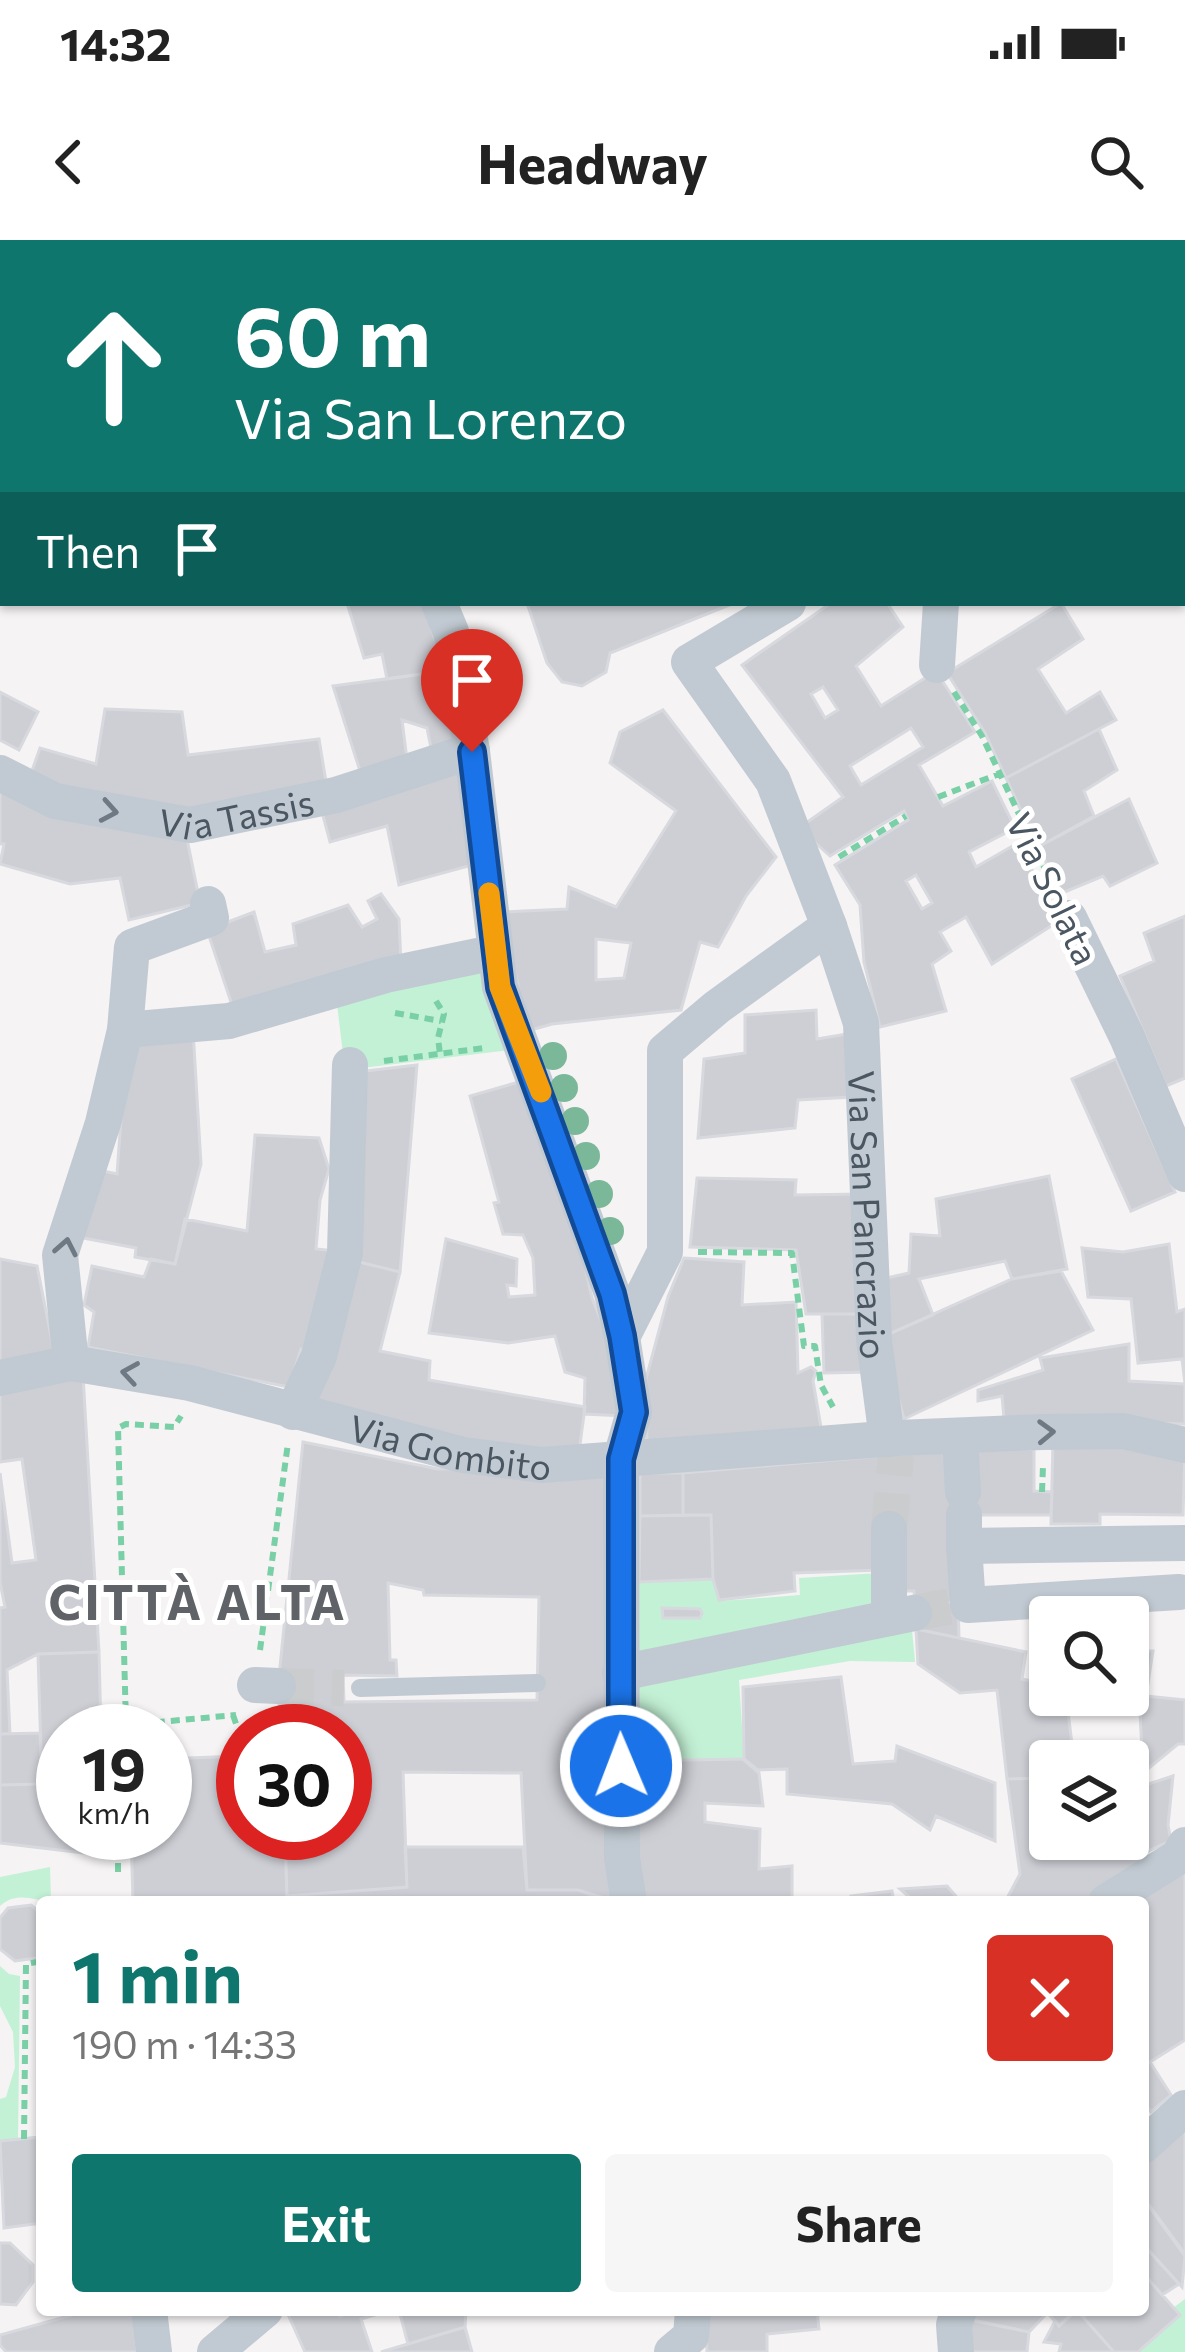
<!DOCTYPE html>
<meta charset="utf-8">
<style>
body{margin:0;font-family:Commissioner,sans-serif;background:#f6f6f6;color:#222;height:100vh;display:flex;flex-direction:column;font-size:45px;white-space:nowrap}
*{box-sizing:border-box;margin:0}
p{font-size:39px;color:#767676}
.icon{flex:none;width:66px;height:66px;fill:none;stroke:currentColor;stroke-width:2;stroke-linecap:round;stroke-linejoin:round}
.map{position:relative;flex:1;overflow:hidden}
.details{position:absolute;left:36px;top:1656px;width:1113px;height:420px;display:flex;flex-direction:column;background:#fff;border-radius:12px;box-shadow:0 3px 9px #0004}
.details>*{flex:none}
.banner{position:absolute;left:0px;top:0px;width:1185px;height:366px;box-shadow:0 3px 9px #0004;background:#0f766e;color:#fff;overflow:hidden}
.buttons{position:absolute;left:1029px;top:1356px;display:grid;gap:24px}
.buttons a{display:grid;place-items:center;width:120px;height:120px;border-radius:12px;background:#fff;box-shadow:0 3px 9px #0004;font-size:60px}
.speed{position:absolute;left:36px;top:1464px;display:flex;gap:24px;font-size:60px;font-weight:700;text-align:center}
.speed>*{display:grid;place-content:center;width:156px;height:156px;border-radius:50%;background:#fff;box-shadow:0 3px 9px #0004;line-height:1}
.speed small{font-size:30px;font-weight:400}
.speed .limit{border:18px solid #d22;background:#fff;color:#111}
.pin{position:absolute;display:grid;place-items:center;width:102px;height:102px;color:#fff;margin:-123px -51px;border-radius:50% 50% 50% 0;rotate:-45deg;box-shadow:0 0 12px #0007}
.pin .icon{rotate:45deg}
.me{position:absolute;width:132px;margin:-66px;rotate:359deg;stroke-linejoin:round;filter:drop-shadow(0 0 9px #0008)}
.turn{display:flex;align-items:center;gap:42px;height:252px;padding:0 36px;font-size:54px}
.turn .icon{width:156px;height:156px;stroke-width:2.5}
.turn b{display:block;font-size:84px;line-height:102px}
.then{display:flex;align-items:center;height:114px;padding:0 36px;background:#0003;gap:24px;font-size:45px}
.round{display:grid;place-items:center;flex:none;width:126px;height:126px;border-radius:12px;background:#f6f6f6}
.overview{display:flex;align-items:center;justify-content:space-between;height:204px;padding:0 36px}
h1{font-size:72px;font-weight:700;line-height:90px;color:#0f766e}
.button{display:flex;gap:24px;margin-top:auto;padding:24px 36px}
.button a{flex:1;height:138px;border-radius:12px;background:#0f766e;color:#fff;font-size:48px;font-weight:700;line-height:138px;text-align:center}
.button a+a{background:#f6f6f6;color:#222}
.status{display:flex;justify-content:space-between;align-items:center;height:84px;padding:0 60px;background:#fff;direction:ltr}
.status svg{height:33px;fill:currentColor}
header{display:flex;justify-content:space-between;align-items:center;height:156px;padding:0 36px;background:#fff;font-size:54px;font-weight:700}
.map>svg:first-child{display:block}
.green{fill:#c3f1d5}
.building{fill:#cdcfd5;stroke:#d7d9de;stroke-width:3;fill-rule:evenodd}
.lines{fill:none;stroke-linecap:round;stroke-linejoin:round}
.street-tunnel{stroke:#caccce;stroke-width:36;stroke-dasharray:36 18;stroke-linecap:butt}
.path{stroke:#7ad0a6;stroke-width:6;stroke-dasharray:9 6;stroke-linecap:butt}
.lane{stroke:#c1cad2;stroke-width:18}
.street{stroke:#c1cad2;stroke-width:36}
.tree{fill:#7bb799}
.oneway{stroke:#6e7983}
.route-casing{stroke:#114b97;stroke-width:30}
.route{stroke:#1a73e8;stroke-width:21}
.slow{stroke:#f59e0b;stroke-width:21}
.labels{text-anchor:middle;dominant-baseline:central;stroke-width:10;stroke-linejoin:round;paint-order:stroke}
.street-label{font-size:36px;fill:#4a5661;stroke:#fff}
.district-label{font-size:48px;font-weight:bold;letter-spacing:3px;fill:#5f6368;stroke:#fff}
</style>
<div class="status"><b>14:32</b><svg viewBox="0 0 49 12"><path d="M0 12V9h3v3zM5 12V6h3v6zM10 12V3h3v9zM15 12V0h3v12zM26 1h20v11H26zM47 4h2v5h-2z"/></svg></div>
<header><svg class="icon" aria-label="back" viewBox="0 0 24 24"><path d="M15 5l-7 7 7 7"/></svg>Headway<svg class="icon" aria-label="search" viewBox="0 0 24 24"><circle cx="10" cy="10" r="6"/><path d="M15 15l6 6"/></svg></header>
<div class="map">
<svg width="1185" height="2112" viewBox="0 0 1185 2112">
<rect width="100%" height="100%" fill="#f5f3f3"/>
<path class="green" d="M1037,0H1185V335L1182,3H1022Z
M491,721L518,809L345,830L336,756Z
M879,1333V1355L909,1357L915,1422L850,1421L739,1440L744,1519L673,1520L672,1498H632L639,1342L713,1339L721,1361L800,1355L799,1338Z
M50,1627L51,1662C34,1660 16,1651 0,1666V1637Z
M0,1726L9,1734L20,1736L18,1899L0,1900V1859L6,1857L15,1827L13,1792L0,1766Z
M1185,2059V2112H1138L1179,2076L1173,2068Z"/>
<path class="building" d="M218,0H305V3H215Z
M422,0H490L491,3H414Z
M535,0H641L642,3H529Z
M662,0H782L783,3H663Z
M3,125V226L0,206Z
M347,363H424L444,431L387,439L382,414L364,418Z
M527,363H734L610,413L606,432L582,446L562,442L547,423Z
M831,363H887L903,387L856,426L881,466L936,431L975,492L919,525L943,566L992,541L1015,588L969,612L976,627L1016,604L1062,679L992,724L966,677L940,692L951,711L932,724L946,771L880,787L864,722L860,665L835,625L908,580L904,571L830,616L799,588L843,557L742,425ZM823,447L838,470L825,478L811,454ZM911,488L923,507L861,545L850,526ZM916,635L932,663L922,669L906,641Z
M1061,363L1083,399L1038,429L1066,473L1100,452L1116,480L1006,538L985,493L947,433Z
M444,431L458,502L431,508L427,488L402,480L407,520L360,531L333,446Z
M0,452L38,472L19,510L0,500Z
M105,469L182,472L188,515L319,499L327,548L191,582L27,545L40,508L96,524Z
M663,470L776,617L746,656L718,707L700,702L681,770L552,784L527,791L503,672L567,669L569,647L616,667L676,571L610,523L620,492ZM596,699L631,703L624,738L596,740Z
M1099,489L1117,530L1084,551L1094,576L1038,607L1006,538Z
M461,524L476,624L399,645L387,586L330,602L321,568Z
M0,544L185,589L200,663L129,680L120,638L70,644L0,624L4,604H0Z
M1129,559L1157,623L1110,646L1103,636L1062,653L1038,607Z
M381,654L399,679L401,724L235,774L207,690L254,672L265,712L296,705L293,684L348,665L362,687L377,679L368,661Z
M1185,676V838L1166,846L1120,736L1154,721L1144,693Z
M816,770L817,799L853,793L852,857L798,860L795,888L698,898L704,819L745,813V775Z
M193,790L201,924L175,1024L135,1017L136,1008L73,996L94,929L117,934L127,799Z
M1116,819L1175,952L1131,971L1072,839Z
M417,825L400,1032L351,1020L357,832Z
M526,840L577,991L592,1058L622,1133L624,1176L584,1174L585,1138L565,1132L555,1096L508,1103L429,1093L446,999L517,1019L516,1046L507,1045L509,1057L535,1055L533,1018L523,995L503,994L494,963L499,962L470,856Z
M255,895L319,898L329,929L320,960L316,1009L337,1011L312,1112L301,1109L289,1147L88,1107L94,1072L84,1065L92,1026L144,1037L151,1019L175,1024L185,979L247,991Z
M1049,936L1067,1029L1012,1039L1005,1021L919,1039L933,1075L882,1097L878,1040L909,1033L911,994L940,996L936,959Z
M697,938L796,940L795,955L863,954L869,1074H806L796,1010L690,1007Z
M1169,1004L1177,1072L1185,1069V1143L1182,1119L1138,1123L1131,1059L1088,1057L1082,1008L1123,1012Z
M684,1018L744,1022L742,1065L796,1062L798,1133L811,1127L816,1131L813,1141L822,1193L647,1201L646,1139L668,1057Z
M0,1019L37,1026L54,1112L0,1122Z
M351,1020L400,1032L380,1111L430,1121L429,1140L585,1167L579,1212L477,1206L314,1159Z
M1061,1031L1093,1090L904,1179L882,1097L1012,1039Z
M822,1074H869L870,1132L824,1133Z
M1129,1104V1141L1185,1144V1184L1004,1178L1002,1156L978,1161V1150L1043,1130L1040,1118Z
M83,1135L99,1412L38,1414L7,1430L10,1494H0V1368L5,1367L0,1342V1233L12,1323L36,1320L22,1219L0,1222V1147Z
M303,1202L438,1229L604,1228L614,1661L578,1650H527L521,1533L403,1532L407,1647L287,1656L285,1593H345V1491H281L278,1446ZM388,1343L423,1350L424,1355L539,1357L537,1460L344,1462L343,1435L397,1436L396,1420H390Z
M1053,1202L1185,1210L1183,1275L1100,1274V1284H1051Z
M1034,1209V1251L1052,1252L1051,1275H953L973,1211Z
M951,1210L958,1361L915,1368L914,1351H898L880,1330L794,1333L795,1351L719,1360L713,1339L711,1275H683V1233Z
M640,1233H683V1275L640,1276Z
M711,1275L713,1339L639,1342L640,1276Z
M958,1361L959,1398L916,1389L915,1368Z
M662,1368L700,1369L702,1373L700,1378H663Z
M916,1389L1026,1412L1022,1439L1050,1445V1455H1066L1074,1521H1050V1538L1007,1539L997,1450L960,1453L918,1424Z
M1131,1411H1153L1146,1456L1185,1460V1504H1178L1143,1533L1140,1472L1126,1470Z
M99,1412L101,1491H63V1593H107L109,1616L0,1603V1545L42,1544L38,1414Z
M841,1437L853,1524L895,1521L897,1506L995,1543V1601L936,1576L930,1590L892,1564L787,1554V1529L758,1530L744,1519L743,1447Z
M40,1493L42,1544L0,1545V1494Z
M673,1497V1520L632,1521V1498Z
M239,1516H243V1593H285L287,1662H133L131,1593H165V1519Z
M743,1519L759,1533L763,1566L705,1563V1582L760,1589L759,1629L792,1626V1662H637L632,1521Z
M1173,1536L1168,1585L1171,1601L1141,1614L1146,1630L1079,1662H1005L1020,1634L1007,1539L1050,1538V1599H1128V1539L1130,1550Z
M405,1607H523L527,1650H578L613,1662H287V1656L407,1647Z
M1185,1617V1800L1150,1822L1171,1855L1151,1872L1143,1860V1662H1133Z
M947,1646L961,1662H915L900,1649Z
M892,1651L894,1662H852L851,1656Z
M31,1665L42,1674V1712L37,1718L15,1721L0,1709V1678L8,1668Z
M1185,1880V2014L1143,1957V1915Z
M41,1897L42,1983L4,1988L0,1901Z
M1143,1958L1185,2016L1182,2047L1143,2004Z
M0,2003H10L33,2025V2042L16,2065L0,2064Z
M1149,2011L1179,2044L1162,2055L1143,2033V2015Z
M1143,2033L1180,2075L1138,2112H1114L1083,2077L1091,2070L1108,2073L1143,2070Z
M90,2070H133L137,2112H6L0,2105V2095Z
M286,2070H338L340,2076L357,2070H391L361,2079L372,2112H305Z
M399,2070H466L465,2087L408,2104Z
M705,2070H817L819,2089L767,2094V2112H707Z
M973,2070H1045L1047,2073L1029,2092L970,2080Z
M1045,2070H1075L1059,2086Z
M1077,2070L1083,2077L1114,2112H1059L1061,2104L1044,2102L1055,2081L1059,2086Z
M968,2079L1029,2092L1027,2112H967Z
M465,2087L472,2112H381L408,2104Z"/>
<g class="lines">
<path class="street-tunnel" d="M889,1289L896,1215
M914,1373L958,1365
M278,1446L344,1448"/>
<path class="path" d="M1,0L3,8
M826,0L827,3
M1017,3L1030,0
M1182,52L1185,53
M1182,337L1185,340
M954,452L982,496L1054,648
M938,557L999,534
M839,617L906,576
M436,761L444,774L438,798L440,814
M395,773L441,781
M384,821L484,808
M698,1012L792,1013L804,1106H815L821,1145L833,1167
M1042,1252L1043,1226
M260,1410L288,1203
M233,1475L243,1504
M126,1485L236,1475
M126,1485L118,1188L126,1184L174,1187L181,1176
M118,1593V1635
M41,1897L39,1770H42
M24,1899L26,1724L42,1721"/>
<path class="lane" d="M360,1448L537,1443"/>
<g class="street">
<path d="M136,0L153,3"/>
<path d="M336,0V3"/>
<path d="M0,95H3"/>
<path d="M439,363L451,392L472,511L500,747L612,1053L622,1097L634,1172L621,1218L622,1618L629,1662"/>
<path d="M937,425L941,363"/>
<path id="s1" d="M0,533L55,561L190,585L336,555L472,511"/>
<path d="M1069,678L1127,797L1185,934"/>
<path id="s2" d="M829,686L861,783L874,1100L887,1199"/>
<path d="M125,790L132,707L211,678L208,664"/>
<path d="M622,1097L665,1012V811L717,767L829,686L773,541L689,422L788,363"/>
<path d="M71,1123L60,1015L103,883L125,790L229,781L386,735L496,712"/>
<path id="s3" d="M0,1138L71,1123L190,1143L463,1215L542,1225L897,1198L1042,1192L1123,1191L1185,1205"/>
<path d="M293,1172L319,1116L345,1013L350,825"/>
<path d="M960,1196L963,1252"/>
<path d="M964,1275V1306L1185,1303"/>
<path d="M889,1289V1378"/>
<path d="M964,1306L968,1365L1179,1352"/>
<path d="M620,1433L914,1373"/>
<path d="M255,1445L278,1446"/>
<path d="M1106,1662L1178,1617L1185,1605"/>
<path d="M1143,1906L1185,1868"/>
<path d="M149,2070L154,2112"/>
<path d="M215,2112L265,2070"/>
<path d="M672,2112L691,2096L693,2070"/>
<path d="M956,2112L954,2085L959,2070"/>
</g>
</g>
<g class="tree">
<circle cx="553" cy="816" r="14"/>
<circle cx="564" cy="848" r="14"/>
<circle cx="575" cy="881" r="14"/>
<circle cx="586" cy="916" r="14"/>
<circle cx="599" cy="954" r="14"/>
<circle cx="610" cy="991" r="14"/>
</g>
<defs><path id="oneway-chevron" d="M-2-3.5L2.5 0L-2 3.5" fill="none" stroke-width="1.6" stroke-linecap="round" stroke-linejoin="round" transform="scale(3)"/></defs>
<g class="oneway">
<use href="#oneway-chevron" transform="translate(109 571) rotate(10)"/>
<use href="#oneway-chevron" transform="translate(66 1007) rotate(-79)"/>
<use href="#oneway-chevron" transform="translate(130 1133) rotate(-171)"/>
<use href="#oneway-chevron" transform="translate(1046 1192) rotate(-2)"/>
</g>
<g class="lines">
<g class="route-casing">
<path id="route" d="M472,512L500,747L612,1054L622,1096L634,1172L621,1219V1526"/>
</g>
<use href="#route" class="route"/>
<path class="slow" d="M489,653L500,747L541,852"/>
</g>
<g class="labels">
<g class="street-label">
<text stroke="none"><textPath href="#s1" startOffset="246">Via Tassis</textPath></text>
<text transform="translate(1054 648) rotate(64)">Via Solata</text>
<text stroke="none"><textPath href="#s2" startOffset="294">Via San Pancrazio</textPath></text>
<text stroke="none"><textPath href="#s3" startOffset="462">Via Gombito</textPath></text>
</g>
<g class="district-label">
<text x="198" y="1360">CITTÀ ALTA</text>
</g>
</g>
</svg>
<div class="buttons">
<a><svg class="icon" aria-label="search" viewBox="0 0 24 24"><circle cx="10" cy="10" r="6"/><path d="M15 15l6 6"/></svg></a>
<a><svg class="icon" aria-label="layers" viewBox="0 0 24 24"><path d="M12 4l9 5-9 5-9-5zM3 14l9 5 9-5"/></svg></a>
</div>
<div class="speed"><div>19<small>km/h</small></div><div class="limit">30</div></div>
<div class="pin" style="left:472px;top:512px;background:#d93025"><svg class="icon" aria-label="arrive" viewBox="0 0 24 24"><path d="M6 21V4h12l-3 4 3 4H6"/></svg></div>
<svg class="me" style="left:621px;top:1526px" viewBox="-20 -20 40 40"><circle r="17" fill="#1a73e8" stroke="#fff" stroke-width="3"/><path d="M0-11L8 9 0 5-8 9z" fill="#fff"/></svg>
<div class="banner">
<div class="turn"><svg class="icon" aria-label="ahead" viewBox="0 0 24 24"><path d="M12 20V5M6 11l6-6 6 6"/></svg><div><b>60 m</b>Via San Lorenzo</div></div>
<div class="then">Then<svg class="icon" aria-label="arrive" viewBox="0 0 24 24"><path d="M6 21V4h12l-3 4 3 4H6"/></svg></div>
</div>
<section class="details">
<div class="overview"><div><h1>1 min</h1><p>190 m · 14:33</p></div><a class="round" style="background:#d93025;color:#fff"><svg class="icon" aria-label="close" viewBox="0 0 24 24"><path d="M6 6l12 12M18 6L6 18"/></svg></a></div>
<div class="button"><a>Exit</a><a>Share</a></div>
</section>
</div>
